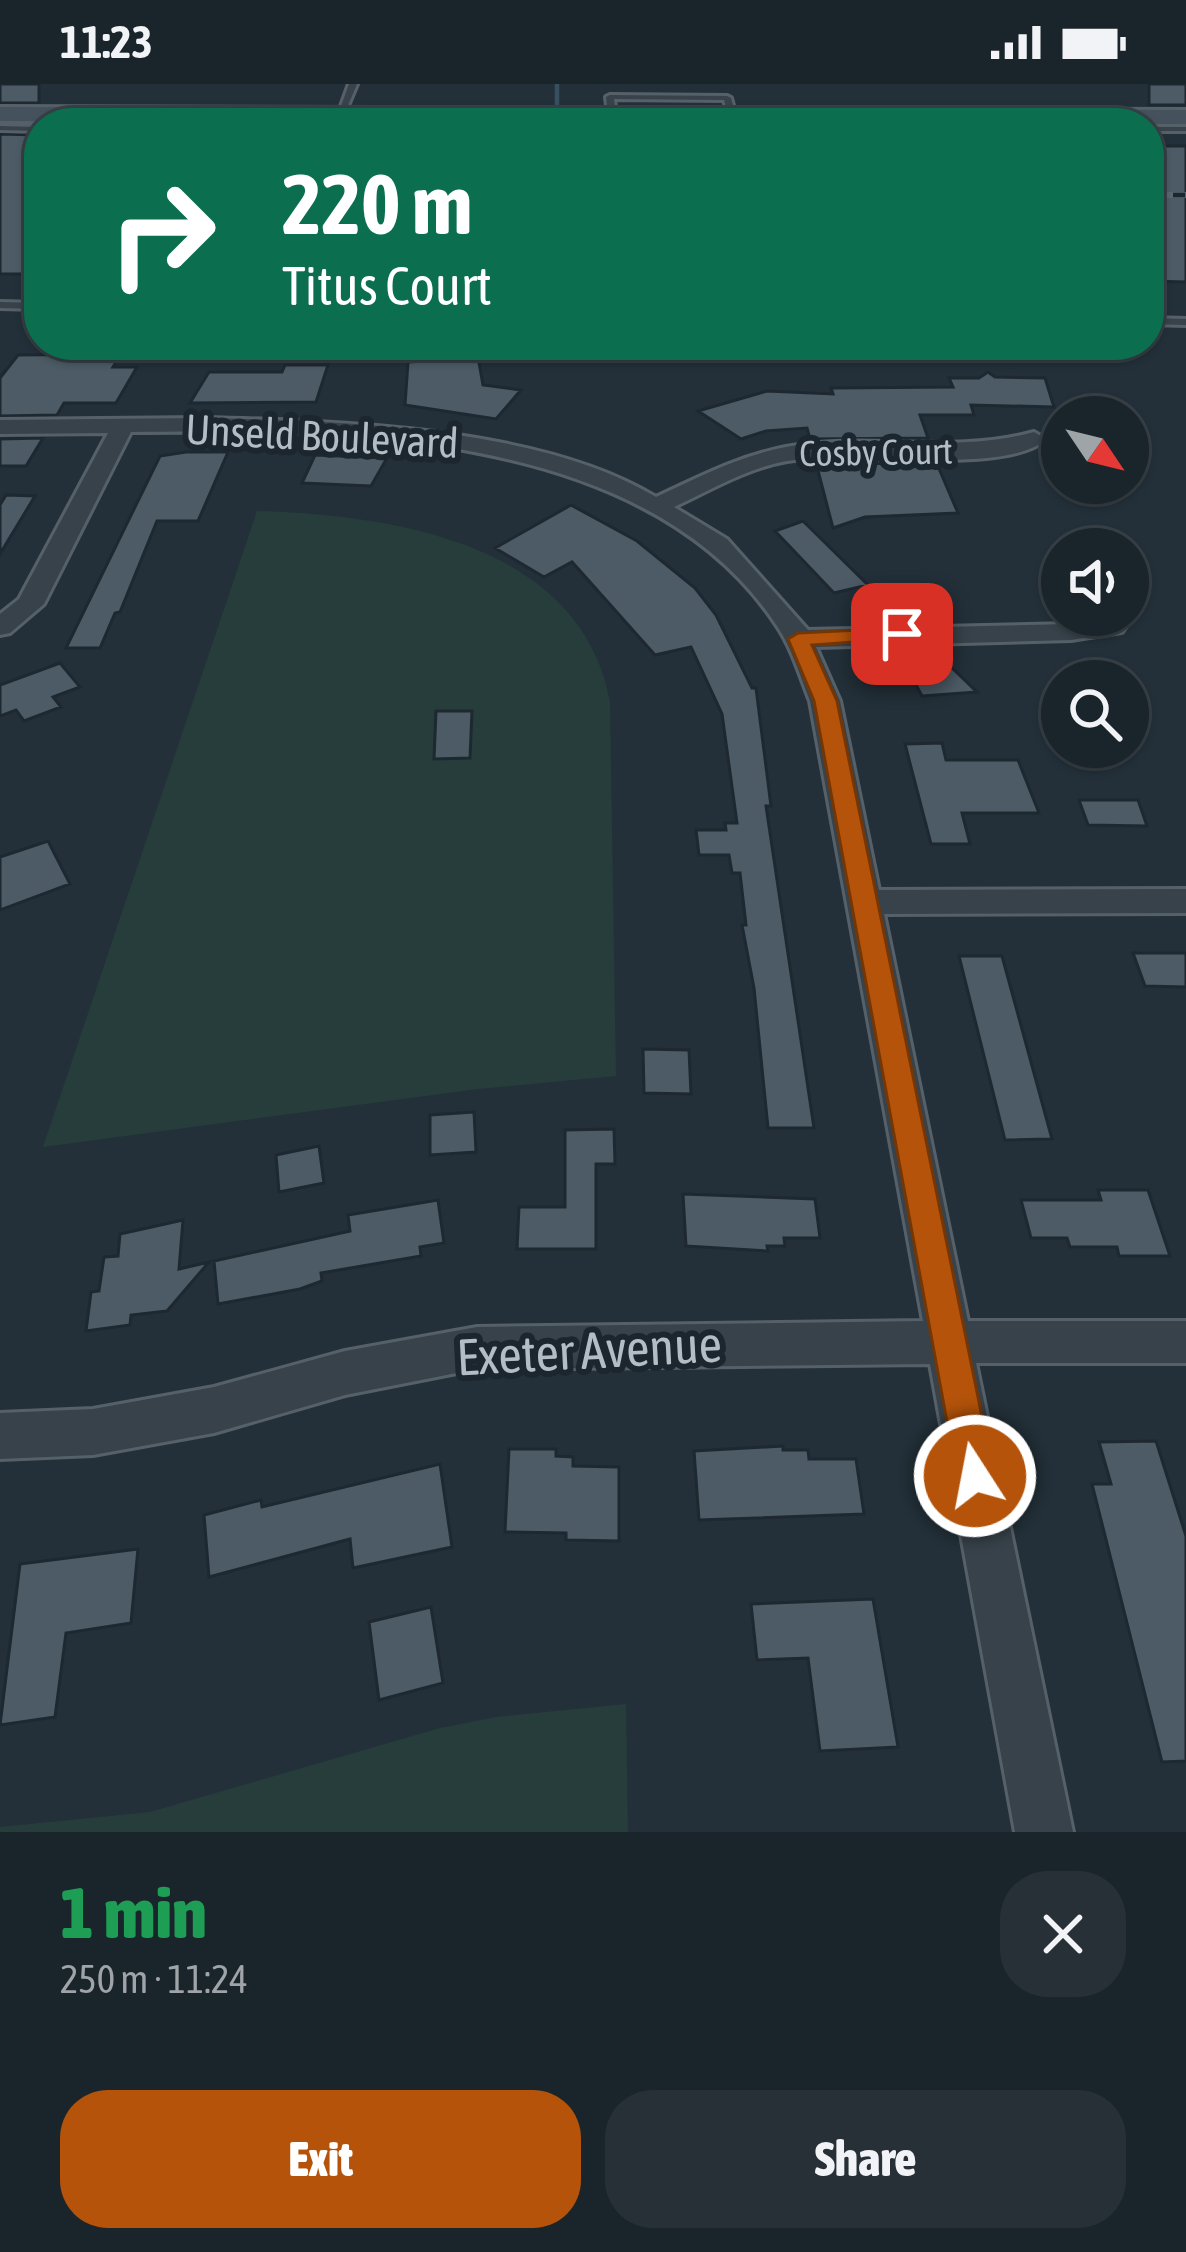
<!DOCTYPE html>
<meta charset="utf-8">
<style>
body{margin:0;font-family:"Asap Condensed",sans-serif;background:#273037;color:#f1f3f6;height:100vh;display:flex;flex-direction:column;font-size:45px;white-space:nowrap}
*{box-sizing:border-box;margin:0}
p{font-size:39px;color:#9fa4a9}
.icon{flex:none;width:66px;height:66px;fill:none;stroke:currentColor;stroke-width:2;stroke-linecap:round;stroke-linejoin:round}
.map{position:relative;height:1748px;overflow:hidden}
.drawer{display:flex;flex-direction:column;background:#1a242b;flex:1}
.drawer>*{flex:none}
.banner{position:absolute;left:24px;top:24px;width:1140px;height:252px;border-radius:48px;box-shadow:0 3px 9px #0004,0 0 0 3px #384147;background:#0b6e4f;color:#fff;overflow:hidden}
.needle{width:78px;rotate:125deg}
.tools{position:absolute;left:1041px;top:312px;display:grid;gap:24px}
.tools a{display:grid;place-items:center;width:108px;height:108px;border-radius:50%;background:#1a242b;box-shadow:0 3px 9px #0004,0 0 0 3px #384147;font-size:60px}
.pin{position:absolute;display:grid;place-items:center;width:102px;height:102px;color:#fff;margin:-51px;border-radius:24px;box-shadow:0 6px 18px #0006}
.me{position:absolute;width:132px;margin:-66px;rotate:349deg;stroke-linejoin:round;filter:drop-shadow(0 0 9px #0008)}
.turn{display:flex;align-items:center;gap:42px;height:252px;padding:0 60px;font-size:54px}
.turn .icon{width:156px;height:156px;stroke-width:2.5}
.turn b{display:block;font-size:84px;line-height:102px}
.round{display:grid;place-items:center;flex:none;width:126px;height:126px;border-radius:48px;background:#273037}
.head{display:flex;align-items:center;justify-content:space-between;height:204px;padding:0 60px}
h1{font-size:72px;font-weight:800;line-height:90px;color:#1e9e55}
.primary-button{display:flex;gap:24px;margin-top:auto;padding:24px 60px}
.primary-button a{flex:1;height:138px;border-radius:48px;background:#b45309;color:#fff;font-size:48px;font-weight:800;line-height:138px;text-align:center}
.primary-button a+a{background:#273037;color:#f1f3f6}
.status{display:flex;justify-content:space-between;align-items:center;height:84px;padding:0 60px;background:#1a242b;direction:ltr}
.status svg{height:33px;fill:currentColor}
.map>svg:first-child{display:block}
.green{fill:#263d3b}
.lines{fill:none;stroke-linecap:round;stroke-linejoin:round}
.stream{stroke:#384f5f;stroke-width:4.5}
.building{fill:#4c5b65;stroke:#1e2831;stroke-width:3}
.lane-casing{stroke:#556068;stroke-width:6}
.street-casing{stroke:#556068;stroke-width:6}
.secondary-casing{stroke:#556068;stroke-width:6}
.lane{fill:#37424a;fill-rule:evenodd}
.street{fill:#37424a;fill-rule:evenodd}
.secondary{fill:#45515d;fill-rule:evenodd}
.rail-casing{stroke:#596671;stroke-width:6}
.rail{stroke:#1c262f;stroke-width:4.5;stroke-dasharray:12;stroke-linecap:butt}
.route{fill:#b45309;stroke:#753606;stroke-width:3}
.labels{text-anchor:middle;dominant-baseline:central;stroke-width:12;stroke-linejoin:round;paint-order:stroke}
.far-street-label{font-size:36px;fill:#b2bdc6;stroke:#1c262f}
.street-label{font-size:42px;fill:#b2bdc6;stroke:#1c262f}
.near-street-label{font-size:51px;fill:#b2bdc6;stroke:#1c262f}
</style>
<div class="status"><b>11:23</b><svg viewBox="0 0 49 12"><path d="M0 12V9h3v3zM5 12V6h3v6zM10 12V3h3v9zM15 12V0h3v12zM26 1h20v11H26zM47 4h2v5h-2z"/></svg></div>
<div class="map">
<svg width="1186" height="1748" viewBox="0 0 1186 1748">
<rect width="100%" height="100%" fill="#233039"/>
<path class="green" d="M257,427C391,431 581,458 610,618L616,992L478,1005L43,1063Z
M626,1620L628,1748H0V1743L150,1728L440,1644L496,1633Z"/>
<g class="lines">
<path class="stream" d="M557,0V27"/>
</g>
<path class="building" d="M0,0H39V19H0Z
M1149,0H1186V21H1149Z
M0,50L39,51V190H0Z
M1149,62H1186V198L1149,197Z
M121,270L113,283H137L116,319H64L57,331L0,332V294L18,271Z
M478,273L483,301L521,306L496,335L405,321L408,278Z
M285,281H328L316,318L190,319L209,288H282Z
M988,288L995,293L1045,294L1054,323L971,321L974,331H920L928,354L810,355L807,344L766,347L741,355L698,327L767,307L833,310L831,304L953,303L949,294H979Z
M0,354V355L43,354L26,382H0Z
M186,368H228L198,437H157L120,528L115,529L100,564H66L160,372Z
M315,371L387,374L371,402L302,399Z
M816,379L937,380L958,429L865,433L833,444Z
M6,411L35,412L0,470V421Z
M571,421L637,457L695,504L716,531L752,604H756L771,722H766L814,1044H768L754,904L742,841H746L740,789H732L729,771H699L696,746H726L725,739H737L722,630L691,563L655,571L572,478L544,493L495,464Z
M803,437L868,501L834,509L775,447Z
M60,579L80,603L53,613L61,623L24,637L16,626L0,632V601Z
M952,584L977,608L922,612L909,588Z
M436,627H472L470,674L434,675Z
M942,659L946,676H1018L1039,729H962L970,760H931L905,660Z
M1079,716H1138L1147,742L1088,741Z
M48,757L70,800L0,826V773Z
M1133,869H1186V903L1145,902Z
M959,872H1002L1052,1055L1005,1056Z
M643,965L689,966L691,1010L644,1009Z
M474,1028L476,1068L430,1071V1031Z
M614,1045L615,1080H596V1165H517L519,1123H565V1046Z
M319,1062L324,1099L279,1108L276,1071Z
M1098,1106H1148L1170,1172H1119L1117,1163H1070L1067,1154H1031L1021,1116H1101Z
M683,1110L815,1115L820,1154H784L785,1162H767L768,1167L686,1162Z
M438,1116L444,1159L420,1163L421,1172L321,1189L322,1197L300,1205L218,1220L214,1177L350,1147L348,1131Z
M183,1136L179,1185L209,1178L167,1227L131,1231L130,1241L86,1247L91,1208L99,1207L104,1173L118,1172L120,1150Z
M1156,1357L1186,1452V1677L1162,1678L1092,1400H1111L1099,1358Z
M783,1362V1366H808L809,1375H856L864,1430L699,1436L694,1367Z
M509,1365H556V1372L573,1373V1382L619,1383V1457L566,1456V1449L505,1448Z
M440,1380L452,1463L353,1484L350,1455L209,1493L204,1431L261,1416L262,1423Z
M138,1465L131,1539L66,1549L55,1633L0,1641L20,1480Z
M873,1515L898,1663L820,1667L808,1574L757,1576L751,1520Z
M431,1523L443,1599L379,1616L369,1538Z"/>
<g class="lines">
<g class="lane-casing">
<path id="lane" d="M349,0H357L344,31L337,33Z
M610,11L727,12L731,14L736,32L729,34L724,16L614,15L616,31L612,33L608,31L606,13Z
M0,42L39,43V47L0,46Z
M1149,43H1186V47H1149Z
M0,218L39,219V225L0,224Z
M1149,234L1186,235V241L1149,240Z"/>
</g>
<g class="street-casing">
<path id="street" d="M202,334C336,337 539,342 656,413C699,393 739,372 786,363C866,348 950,371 1034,348L1046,355C1009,392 844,367 787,377C747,384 710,406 674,423L727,455L808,546L1071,540L1128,531V526L1133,532L1122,548L1071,556L816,563L840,617L879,806L1186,805V829L884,830L968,1237H1186V1279H976L1073,1748H1015L930,1280L477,1285L345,1311L214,1349L93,1371L0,1375V1329L93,1325L214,1303L345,1267L477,1243L923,1237L810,617C800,592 792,564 777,542C647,344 341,346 131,348L44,520L10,549L0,551V530L19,515L108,349L0,350V336Z"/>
</g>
<g class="secondary-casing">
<path id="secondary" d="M0,23L1186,26V40L0,37Z"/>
</g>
<use href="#lane" class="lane"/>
<use href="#street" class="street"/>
<use href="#secondary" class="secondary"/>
<g class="rail-casing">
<path id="rail" d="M1149,111H1186"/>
</g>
<use href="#rail" class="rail"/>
</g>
<path class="route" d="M902,544L909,545V554L812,561L837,617L994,1392L988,1405L975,1410L962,1405L957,1392L814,617L788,555L798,549Z"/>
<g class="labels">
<g class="far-street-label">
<text transform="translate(876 368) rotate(-1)">Cosby Court</text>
</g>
<g class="street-label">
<text transform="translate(322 352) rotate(3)">Unseld Boulevard</text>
</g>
<g class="near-street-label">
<text transform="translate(589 1266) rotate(-3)">Exeter Avenue</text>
</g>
</g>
</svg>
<div class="tools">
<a><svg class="needle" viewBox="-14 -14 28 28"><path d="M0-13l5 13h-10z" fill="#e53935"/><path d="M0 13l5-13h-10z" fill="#9fa4a9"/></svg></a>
<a><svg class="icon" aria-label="sound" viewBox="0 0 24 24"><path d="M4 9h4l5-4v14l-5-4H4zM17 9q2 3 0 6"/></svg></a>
<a><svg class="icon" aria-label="search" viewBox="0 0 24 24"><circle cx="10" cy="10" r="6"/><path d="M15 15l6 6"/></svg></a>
</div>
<div class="pin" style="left:902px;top:550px;background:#d93025"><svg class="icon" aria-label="arrive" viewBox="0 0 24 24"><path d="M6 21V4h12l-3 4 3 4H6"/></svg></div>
<svg class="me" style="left:975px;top:1392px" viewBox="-20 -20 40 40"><circle r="17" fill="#b45309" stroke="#fff" stroke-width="3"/><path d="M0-11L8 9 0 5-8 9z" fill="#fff"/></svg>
<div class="banner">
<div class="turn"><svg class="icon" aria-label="right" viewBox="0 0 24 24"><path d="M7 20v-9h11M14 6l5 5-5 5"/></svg><div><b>220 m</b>Titus Court</div></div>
</div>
</div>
<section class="drawer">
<div class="head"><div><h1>1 min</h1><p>250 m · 11:24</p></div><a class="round"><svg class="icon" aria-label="close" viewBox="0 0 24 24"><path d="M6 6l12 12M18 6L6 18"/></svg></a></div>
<div class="primary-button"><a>Exit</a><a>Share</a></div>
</section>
